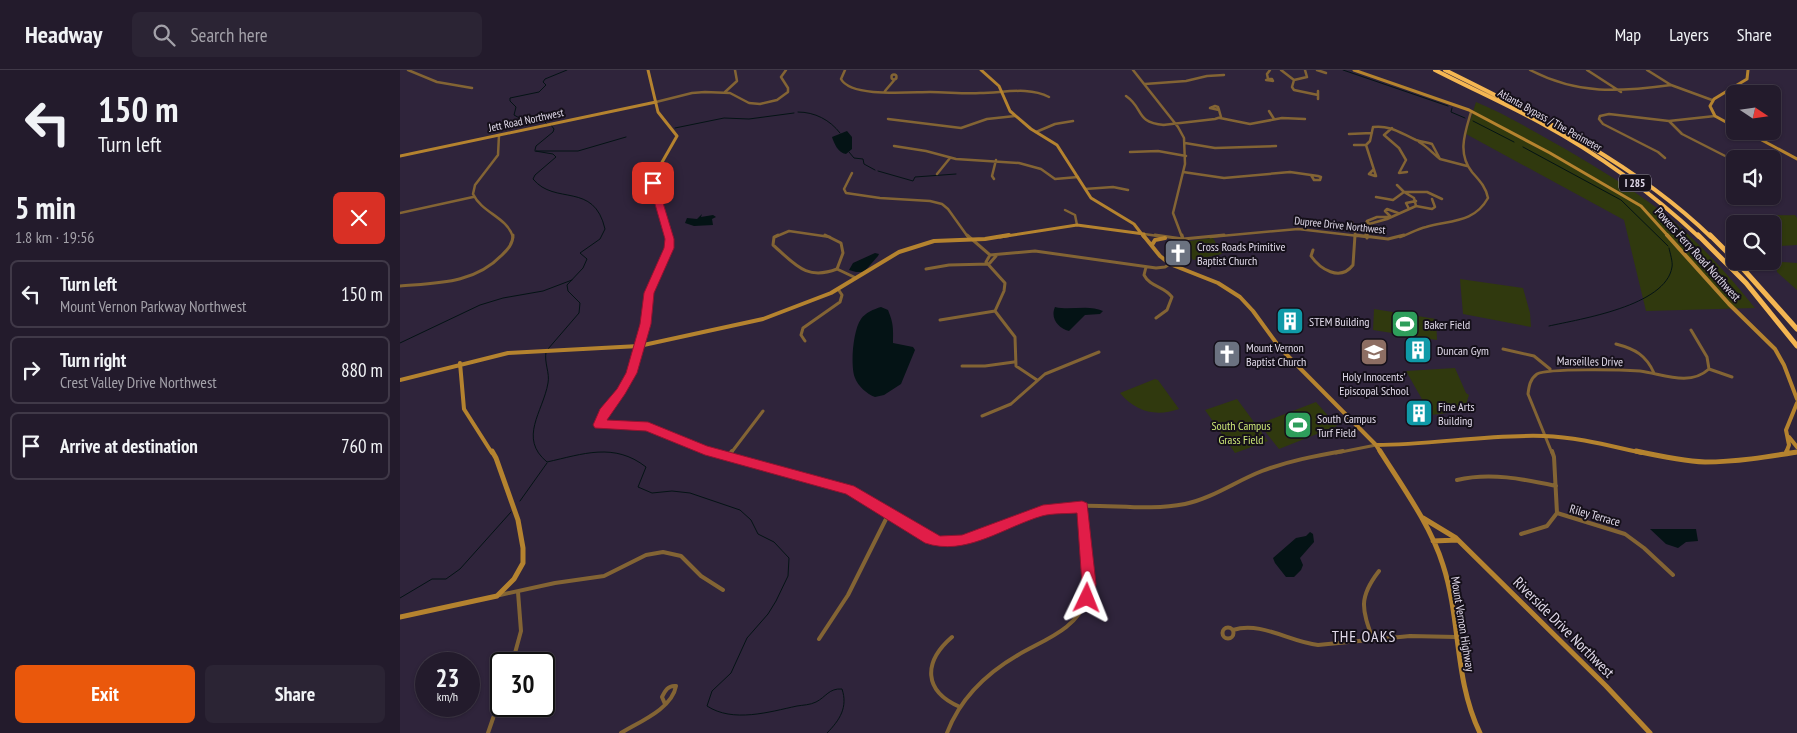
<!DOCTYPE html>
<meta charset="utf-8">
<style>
body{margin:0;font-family:"PT Sans Narrow",sans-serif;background:#2b2434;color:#f1f3f6;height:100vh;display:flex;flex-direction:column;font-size:19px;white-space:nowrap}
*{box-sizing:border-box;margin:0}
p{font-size:16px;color:#a3a1a9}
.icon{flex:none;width:28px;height:28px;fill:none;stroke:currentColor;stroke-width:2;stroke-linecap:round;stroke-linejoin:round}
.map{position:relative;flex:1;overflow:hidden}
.details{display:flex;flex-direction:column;background:#231b2c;width:400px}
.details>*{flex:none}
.top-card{background:#231b2c;color:#f1f3f6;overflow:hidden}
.needle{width:32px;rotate:103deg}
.controls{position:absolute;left:1326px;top:15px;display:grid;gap:10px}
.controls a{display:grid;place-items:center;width:55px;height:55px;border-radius:8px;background:#231b2c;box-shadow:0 1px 4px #0004,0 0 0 1px #403948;font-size:25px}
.speed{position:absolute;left:15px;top:582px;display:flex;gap:10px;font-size:25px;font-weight:700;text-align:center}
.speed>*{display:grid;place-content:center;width:65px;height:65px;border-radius:50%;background:#231b2c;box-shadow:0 1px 4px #0004,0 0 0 1px #403948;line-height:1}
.speed small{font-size:12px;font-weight:400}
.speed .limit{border:2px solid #111;border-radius:8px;background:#fff;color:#111}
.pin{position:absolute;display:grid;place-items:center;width:42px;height:42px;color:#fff;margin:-21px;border-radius:10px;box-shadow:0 2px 8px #0006}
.me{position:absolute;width:55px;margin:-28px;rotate:2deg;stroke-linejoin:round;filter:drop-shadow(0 0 4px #0008)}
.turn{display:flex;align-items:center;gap:18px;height:105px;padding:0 15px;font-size:22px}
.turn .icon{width:65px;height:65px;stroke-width:2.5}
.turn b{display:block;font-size:35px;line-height:42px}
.round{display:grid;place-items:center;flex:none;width:52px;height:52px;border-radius:8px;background:#2b2434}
.headline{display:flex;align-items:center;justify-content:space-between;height:85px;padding:0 15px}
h1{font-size:30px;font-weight:700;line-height:38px}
.cta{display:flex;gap:10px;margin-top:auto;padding:10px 15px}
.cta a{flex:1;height:58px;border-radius:8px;background:#ea580c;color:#fff;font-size:20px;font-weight:700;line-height:58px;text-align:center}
.cta a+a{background:#2b2434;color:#f1f3f6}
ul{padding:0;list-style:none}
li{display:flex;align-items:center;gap:15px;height:68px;margin:0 10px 8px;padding:0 5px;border:2px solid #403948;border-radius:8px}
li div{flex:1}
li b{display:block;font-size:19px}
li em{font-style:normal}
header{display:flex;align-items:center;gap:30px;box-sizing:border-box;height:70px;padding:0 25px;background:#231b2c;border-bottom:1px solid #403948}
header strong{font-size:24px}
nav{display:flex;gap:28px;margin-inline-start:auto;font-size:18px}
.search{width:350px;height:45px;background:#2b2434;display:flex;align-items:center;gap:12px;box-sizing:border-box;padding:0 18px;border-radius:8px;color:#a3a1a9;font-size:19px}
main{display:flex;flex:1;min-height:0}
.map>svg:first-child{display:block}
.green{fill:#30390e}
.water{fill:#041315}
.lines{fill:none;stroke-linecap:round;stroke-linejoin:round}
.stream{stroke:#041315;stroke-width:1}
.street-far2{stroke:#836434;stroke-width:2.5}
.street-far1{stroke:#836434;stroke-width:3}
.street{stroke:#836434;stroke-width:4}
.secondary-far2{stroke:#b5832f;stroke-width:3}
.secondary-far1{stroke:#b5832f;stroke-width:4}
.secondary{stroke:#b5832f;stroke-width:5}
.highway-far1{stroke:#f4b652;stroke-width:4}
.highway{stroke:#f4b652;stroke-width:5}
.route{fill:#e11d48;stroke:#92132f}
.labels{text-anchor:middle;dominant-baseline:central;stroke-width:4;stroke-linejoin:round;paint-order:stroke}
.far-street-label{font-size:11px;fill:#e0d9e9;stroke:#15101a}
.shield{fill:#15101a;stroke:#a39dab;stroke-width:1}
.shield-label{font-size:11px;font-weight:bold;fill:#e0d9e9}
.poi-label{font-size:12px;fill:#e0d9e9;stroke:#15101a;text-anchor:start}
.street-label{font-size:12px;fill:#e0d9e9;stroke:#15101a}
.park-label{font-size:12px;fill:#cbe576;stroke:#15101a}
.near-street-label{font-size:15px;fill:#e0d9e9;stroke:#15101a}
.near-neighbourhood-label{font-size:16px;letter-spacing:1px;fill:#e0d9e9;stroke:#15101a}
</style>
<header>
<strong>Headway</strong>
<div class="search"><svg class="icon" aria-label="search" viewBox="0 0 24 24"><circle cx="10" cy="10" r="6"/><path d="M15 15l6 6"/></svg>Search here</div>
<nav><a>Map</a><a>Layers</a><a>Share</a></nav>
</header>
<main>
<section class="details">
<div class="top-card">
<div class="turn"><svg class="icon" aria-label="left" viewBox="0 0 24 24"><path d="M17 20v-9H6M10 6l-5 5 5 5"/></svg><div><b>150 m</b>Turn left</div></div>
</div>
<div class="headline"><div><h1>5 min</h1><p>1.8 km · 19:56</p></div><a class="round" style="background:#d93025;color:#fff"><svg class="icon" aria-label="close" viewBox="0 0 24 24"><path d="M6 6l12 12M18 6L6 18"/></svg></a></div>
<ul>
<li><svg class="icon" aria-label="left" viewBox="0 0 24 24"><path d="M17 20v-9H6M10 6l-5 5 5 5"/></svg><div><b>Turn left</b><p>Mount Vernon Parkway Northwest</p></div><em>150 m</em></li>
<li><svg class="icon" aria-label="right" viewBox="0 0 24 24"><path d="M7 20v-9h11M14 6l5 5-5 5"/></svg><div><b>Turn right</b><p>Crest Valley Drive Northwest</p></div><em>880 m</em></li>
<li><svg class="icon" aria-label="arrive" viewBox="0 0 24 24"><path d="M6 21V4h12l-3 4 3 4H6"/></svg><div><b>Arrive at destination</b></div><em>760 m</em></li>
</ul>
<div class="cta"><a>Exit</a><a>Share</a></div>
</section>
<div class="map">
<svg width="1397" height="663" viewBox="0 0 1397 663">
<rect width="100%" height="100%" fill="#2f243b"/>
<path class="green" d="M1076,32C1103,43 1126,57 1151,71C1187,91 1223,113 1257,138C1294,166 1326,202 1355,238L1246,241L1224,150L1066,64Z
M1345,144C1362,144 1378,146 1395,145L1397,148V175L1380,176L1373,169L1372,154H1351L1343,147Z
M813,168L822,184L793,190L781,172Z
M1382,192L1397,193V220L1377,202L1376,195Z
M1060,209L1123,218L1130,243L1131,257L1063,244Z
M974,239L1036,249L1037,270L973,260Z
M1055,298L1066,323L1069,325L1064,341L1031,345L1006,301Z
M755,309L758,310L779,339C756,347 736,342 720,323Z
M837,329L868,371L835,383L805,340Z
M916,332L937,356L879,379L859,354Z"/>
<path class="water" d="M447,61L452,67V79L446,84C438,83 434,73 432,67Z
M302,144L301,147L313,145L316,147L312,149L313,155L294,156L285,153L287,148L297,149Z
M475,183L479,184L478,186L464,202H456L449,200L453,193Z
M481,237L488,240C494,255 493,258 493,273L513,277L515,280L501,314L484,325L475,327C467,324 458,316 455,308C450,296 453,260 461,249C465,243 474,239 481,237Z
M655,237C671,241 688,234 703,241L700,244L685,245L669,261C658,258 650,248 655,237Z
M1250,459H1296L1298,471L1286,472L1278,478L1266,474Z
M910,462L913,464L914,472L900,488L903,495L901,500L894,507H886L875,493L873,488L896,468L906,466Z"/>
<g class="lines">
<path class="stream" d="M943,0L1048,36
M1052,38L1051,42L1065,48
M398,42C415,42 430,50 440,63
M1073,51L1114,72
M147,54L142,49L123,50L114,45L116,37L110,31V28L139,22L146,15L143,12L145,9L167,0
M275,58L324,48L349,49L394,43
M1123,77L1221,130L1268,176
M135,80L136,76L153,62L154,59L151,55
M135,81L153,84L156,87L135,105L133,109C155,136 194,111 205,159L200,169L180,183L187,189L183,198L167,215L168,221L180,233L179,243L148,279
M136,81H178L226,67
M449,82L454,88L463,89L464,94L475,100
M478,101L513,111L515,107L556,104
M1149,256C1180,249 1266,236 1272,197C1273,192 1270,183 1269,178
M0,273L80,235L103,228L143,221L172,210
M146,282C144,293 150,303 148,313C143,342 118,368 147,392C183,384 214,372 246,397L238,417L252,423L272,421L290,423L340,440L351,450L358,464L374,472L389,488L388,506L376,531L368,544L347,568L331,603L312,621L307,636C333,653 369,642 397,636C403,635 410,635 416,632C426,627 429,618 442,619C448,637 440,650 427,663
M120,431L147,393
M0,528L32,509H46L60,499L111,442"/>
<path class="street-far2" d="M8,0L37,12L72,18
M445,0L441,9C451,28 511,22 530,22C547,22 564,24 580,23C603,23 628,16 649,27
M733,0L778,57L784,68L785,94L773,143L782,167
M881,0L894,10L892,17L894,20L918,25
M917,0L926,3
M1130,0C1178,25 1219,22 1271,15
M1187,0L1221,22
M1247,0L1271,15L1312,30
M491.5 7a2.5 2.5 0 1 1 5 0a2.5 2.5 0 1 1-5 0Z
M868,9H872L873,11L866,10Z
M868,9L867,4L870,0
M894,10L907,7L905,0
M745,14L786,11L807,6L824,5
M485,21L496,8
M918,21V29
M325,22L337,11L335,0
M726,26C745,39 734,52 764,55
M256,32L292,23L305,22L330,23L349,33L360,34L377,30L388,22V18L381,7L386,0
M815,36L818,37L819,40L810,38Z
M869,41L874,49
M820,48L850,54L882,48L905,49
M488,49L561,58L587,49L615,46
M1269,51L1282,64L1335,91
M763,55L815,49L821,47L819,40
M992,58L984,65L999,78L1006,90L999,103L1007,102
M636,62L655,54L673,51
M949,64L972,63
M99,65L98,85L75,115L73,124C82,143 107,147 113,167
M1019,72C1028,77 1032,83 1040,89
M785,73L815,78L876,76
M954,75H966
M494,76L526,81L556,89L619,93L641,99L655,109L678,107
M730,82L758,81L786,86
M1265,88L1258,82L1203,54L1199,49L1200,46L1209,44L1269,51L1315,46
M973,100L969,104L975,106
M783,102L824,108L890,102L918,106L921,107L920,110
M452,103L444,119L446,123L480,128L530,131L542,134L548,139L568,167
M537,104L550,88
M911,105L914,110H920
M976,106L966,75L970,71L973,57C991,55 1000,63 1016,70C1021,72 1027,72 1032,74L1040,89L1067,96
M594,109L592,106L596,90
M1372,114L1380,117
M685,119L713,117L728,120
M976,127L993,130L1004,122L997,115
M1016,136L1032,139L1035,137L1032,129
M1009,139L1006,133L1016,131
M665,140L675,145L677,155
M0,143L73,127
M990,146L985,141L987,139L998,143
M967,151L969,154L987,149L1016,136L1014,128L1004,122H1027L1042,129
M952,152L955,158V167
M744,164L765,167
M375,167L389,161L430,167
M810,167L898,159L967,167
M967,167L964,158L967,151L977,147H989
M967,167L969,154
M1000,167C1009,164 1017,159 1026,157C1051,150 1074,153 1088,128C1086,117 1079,110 1072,102C1057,83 1065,63 1071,42"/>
<path class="street-far1" d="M378,165L374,167L373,175C395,194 406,211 437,199L443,183L441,173L425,165
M567,165L590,185L635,181L756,198L765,197L770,194
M755,165L783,169L824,165
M782,165L783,169
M956,165L988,169L1004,165
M966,165L967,168
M967,168V165
M913,180L911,186C920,199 940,212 953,195L955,165
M590,185L586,192L605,213L604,221L595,241L615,267L616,296L637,310
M589,194L596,186
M746,197L744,205C750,217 764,216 772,227L767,240L756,248
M437,199L456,208
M526,199L549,195L589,194
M0,216C37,213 74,214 102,185C108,179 113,174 113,165
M540,250L595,241
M1291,260L1307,287L1309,299
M405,271L401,265L403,258L440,232L442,225L438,219
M1216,274C1235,279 1246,285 1254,303
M239,276L229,309L204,342L199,355L228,354L248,356L314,383
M1103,279L1134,286L1150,299
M562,296H585L614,292
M1309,299L1332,307
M582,346L611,334L645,304L699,282
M331,383L363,341
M936,383L976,375
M1152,383L1128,324C1129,316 1130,309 1137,304C1148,298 1224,300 1240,301C1263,304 1289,317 1309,299"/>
<path class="street" d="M310,381L449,420L530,469C574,479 607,447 649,439C694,430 740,443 785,434C813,428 836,411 862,401C888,391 915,386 943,381
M328,386L332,381
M1057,410C1090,402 1123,409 1156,416
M1157,443L1225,464L1244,478L1273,505
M1121,464L1147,456L1157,443L1154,387L1152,381
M100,525L155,513L204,506L246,485L263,482L281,486L301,506L323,520
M822.5 563a5.5 5.5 0 1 1 11 0a5.5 5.5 0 1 1-11 0Z
M833,560C861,551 890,572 918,575L1010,566L1056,567
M552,567C523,592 523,621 560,637
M419,569L448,525L489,443
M973,570C962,539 958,528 979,501
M112,594L121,561L118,522
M88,663L101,625
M221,663C239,652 272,639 276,616C268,615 265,621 262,627L265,634
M547,663C560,629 587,603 618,585C643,570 677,560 687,528C695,501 686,465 683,437"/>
<path class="secondary-far2" d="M248,0L258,42L277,66L253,108L268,167
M581,0L599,16L610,41L631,59L657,75L691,128L734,154L744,167
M954,0L1069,40L1150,83L1241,136L1269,167
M1335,57L1315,46L1310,36L1314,29L1347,9L1348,0
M1345,61L1397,89
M0,86L256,32
M600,167L677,155L744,164"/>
<path class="secondary-far1" d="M743,165L760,186L770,194L818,213L840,227L853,241L880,278L976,375L981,383
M1267,165L1329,234L1375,279L1384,295L1397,329
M752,175L755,170L765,168
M239,276L246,254L249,223L270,174L268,165
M60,293L64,339L92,383
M0,310L108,283L239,276L363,249L431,223L499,182L534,171L585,169L609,165
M1389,367L1397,377
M976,375C1032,375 1088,364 1144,366C1177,367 1210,376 1242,383
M1386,383L1389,375L1386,360L1397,333
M1393,383L1397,382"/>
<path class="secondary" d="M980,381C1002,416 1031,456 1043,495C1061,550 1054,610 1080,663
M1236,381C1259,386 1282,391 1305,392C1336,392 1367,387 1397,382
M1386,384L1387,381
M1023,448L1056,468L1206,616L1250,663
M1033,471L1057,470
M0,547L97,526L114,509L123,493V478L118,450L96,388L92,381"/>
<path class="highway-far1" d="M1035,0C1070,18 1106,34 1141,53C1198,84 1252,123 1299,167
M1045,0C1138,46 1236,94 1311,167"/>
<path class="highway" d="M1298,165L1346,213L1397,276
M1310,165L1335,190
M1336,191L1397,259"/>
</g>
<path class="route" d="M253,110L257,113L274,169V178L254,223L251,254L237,303L225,324L207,350L248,352L307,376L454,416L540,466L562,465L643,435L682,431L687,433L696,514L692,532L687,534L682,532L680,528L682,514L677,443C666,444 653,443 642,446C604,457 566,487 525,473L446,424L305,385L246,361L195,358L193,355L200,339L217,319L226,303L240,254L244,223L264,178L265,169L249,113Z"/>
<defs>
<g id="church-square" transform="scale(1.4375)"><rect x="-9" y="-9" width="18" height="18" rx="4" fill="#6b7280" stroke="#15101a"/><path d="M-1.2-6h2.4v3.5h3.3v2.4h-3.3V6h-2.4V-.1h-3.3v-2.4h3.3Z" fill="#fff"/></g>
<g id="building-square" transform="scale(1.4375)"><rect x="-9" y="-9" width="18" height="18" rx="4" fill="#0f9aa8" stroke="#15101a"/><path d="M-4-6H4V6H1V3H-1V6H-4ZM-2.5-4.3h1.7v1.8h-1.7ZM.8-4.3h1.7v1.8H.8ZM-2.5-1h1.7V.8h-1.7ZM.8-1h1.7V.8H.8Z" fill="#fff"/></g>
<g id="stadium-square" transform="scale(1.4375)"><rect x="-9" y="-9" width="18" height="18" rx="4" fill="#2e9e5b" stroke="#15101a"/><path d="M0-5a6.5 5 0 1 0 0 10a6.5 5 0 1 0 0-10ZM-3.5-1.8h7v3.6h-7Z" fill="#fff"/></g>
<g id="school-square" transform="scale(1.4375)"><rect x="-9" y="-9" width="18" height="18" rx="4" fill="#8d6e63" stroke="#15101a"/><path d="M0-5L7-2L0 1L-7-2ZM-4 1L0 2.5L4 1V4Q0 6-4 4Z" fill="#fff"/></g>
</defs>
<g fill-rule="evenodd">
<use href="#church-square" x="778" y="183"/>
<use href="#building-square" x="890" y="251"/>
<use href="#stadium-square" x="1005" y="254"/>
<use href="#building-square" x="1018" y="280"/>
<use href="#school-square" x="974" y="282"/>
<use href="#church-square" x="827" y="284"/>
<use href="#building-square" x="1019" y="343"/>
<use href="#stadium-square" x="898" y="355"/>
</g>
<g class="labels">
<g class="far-street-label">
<text transform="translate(126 50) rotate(-12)">Jett Road Northwest</text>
<text transform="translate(1150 50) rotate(29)">Atlanta Bypass / The Perimeter</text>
<text transform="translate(940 155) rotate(6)">Dupree Drive Northwest</text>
</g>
<rect class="shield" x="1219" y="104.5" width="32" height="17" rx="4"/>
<g class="shield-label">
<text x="1235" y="113">I 285</text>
</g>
<g class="poi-label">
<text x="797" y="176">Cross Roads Primitive<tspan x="797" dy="14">Baptist Church</tspan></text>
<text x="909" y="251">STEM Building</text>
<text x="1024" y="254">Baker Field</text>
<text x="846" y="277">Mount Vernon<tspan x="846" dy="14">Baptist Church</tspan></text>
<text x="1037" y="280">Duncan Gym</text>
<text x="974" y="306" text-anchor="middle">Holy Innocents'<tspan x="974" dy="14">Episcopal School</tspan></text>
<text x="1038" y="336">Fine Arts<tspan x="1038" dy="14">Building</tspan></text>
<text x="917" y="348">South Campus<tspan x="917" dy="14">Turf Field</tspan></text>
</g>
<g class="street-label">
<text transform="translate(1298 184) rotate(48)">Powers Ferry Road Northwest</text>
<text transform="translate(1190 291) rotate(1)">Marseilles Drive</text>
<text transform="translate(1195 445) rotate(16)">Riley Terrace</text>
<text transform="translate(1063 554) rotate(81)">Mount Vernon Highway</text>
</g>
<g class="park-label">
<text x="841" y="355">South Campus<tspan x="841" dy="14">Grass Field</tspan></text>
</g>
<g class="near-street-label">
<text transform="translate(1164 557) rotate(45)">Riverside Drive Northwest</text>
</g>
<g class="near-neighbourhood-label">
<text x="964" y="566">THE OAKS</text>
</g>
</g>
</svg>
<div class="controls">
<a><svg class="needle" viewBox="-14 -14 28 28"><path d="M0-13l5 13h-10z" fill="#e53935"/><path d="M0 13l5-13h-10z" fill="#a3a1a9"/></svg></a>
<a><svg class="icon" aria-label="sound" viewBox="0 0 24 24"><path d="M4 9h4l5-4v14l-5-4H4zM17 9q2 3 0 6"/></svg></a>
<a><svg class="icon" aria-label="search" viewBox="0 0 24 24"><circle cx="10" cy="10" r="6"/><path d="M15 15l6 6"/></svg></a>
</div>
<div class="speed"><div>23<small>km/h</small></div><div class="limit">30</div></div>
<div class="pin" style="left:253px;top:113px;background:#d93025"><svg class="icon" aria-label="arrive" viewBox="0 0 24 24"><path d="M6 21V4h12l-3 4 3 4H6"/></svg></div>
<svg class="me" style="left:687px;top:528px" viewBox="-20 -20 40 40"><path d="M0-17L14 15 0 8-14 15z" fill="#e11d48" stroke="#fff" stroke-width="4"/></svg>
</div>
</main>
